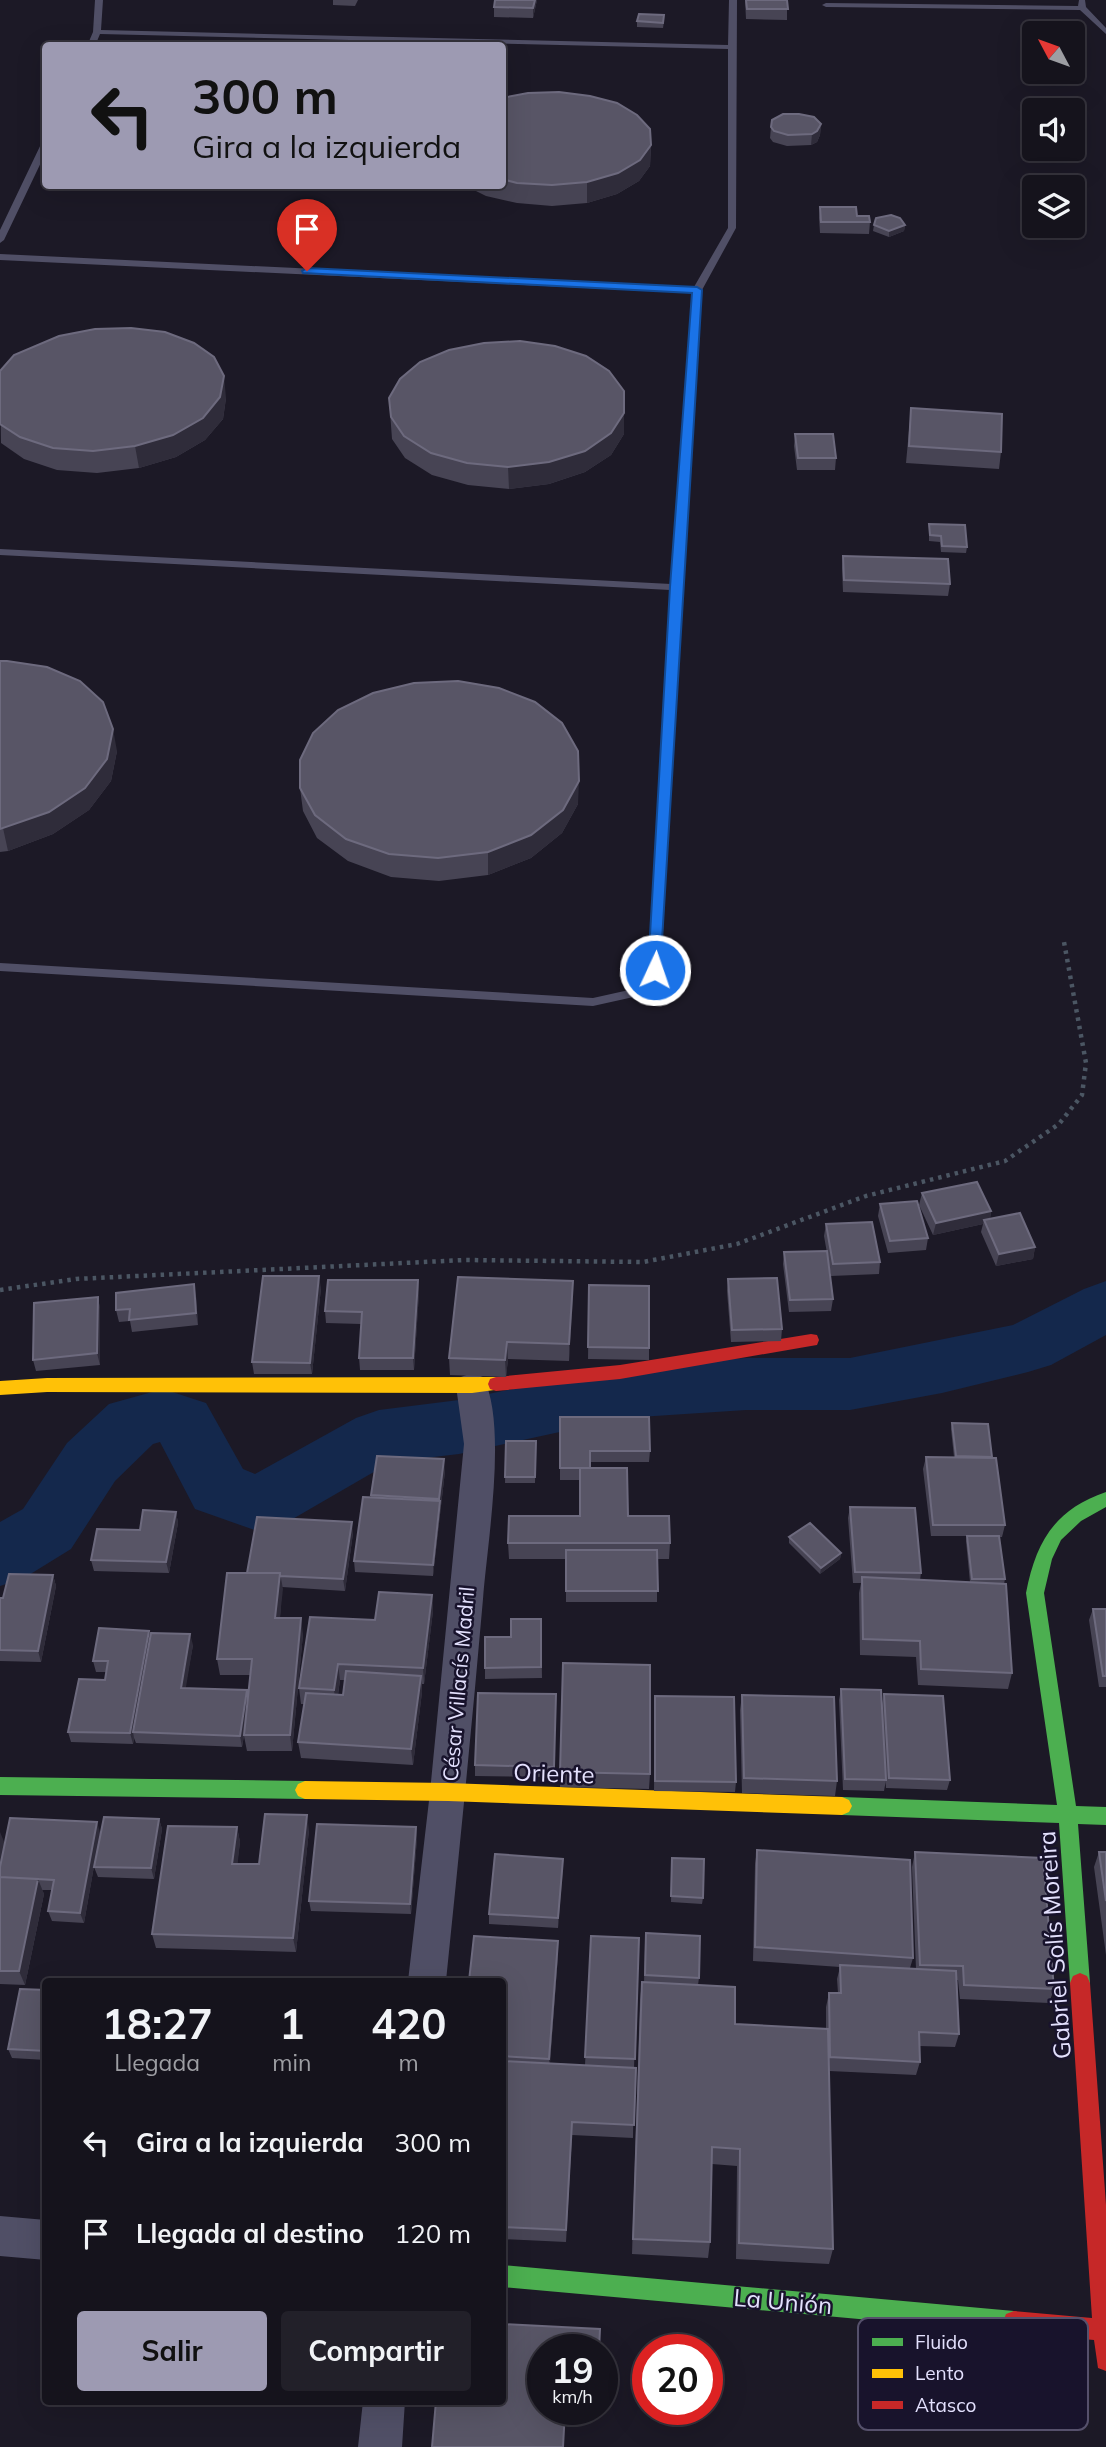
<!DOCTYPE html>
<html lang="es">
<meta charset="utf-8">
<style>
body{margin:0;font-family:Mulish,sans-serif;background:#222029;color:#f1f3f6;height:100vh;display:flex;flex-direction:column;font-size:26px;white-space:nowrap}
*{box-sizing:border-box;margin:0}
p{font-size:23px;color:#9d9ea3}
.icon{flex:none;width:38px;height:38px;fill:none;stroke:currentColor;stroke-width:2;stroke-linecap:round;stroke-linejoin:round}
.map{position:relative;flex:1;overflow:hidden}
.drawer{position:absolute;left:42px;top:1978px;width:464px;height:427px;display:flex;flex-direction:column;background:#15131c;border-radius:7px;box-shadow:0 7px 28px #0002,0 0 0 2px #34323b}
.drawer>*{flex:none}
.banner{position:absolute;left:42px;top:42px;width:464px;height:147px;border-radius:7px;box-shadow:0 7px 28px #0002,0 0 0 2px #34323b;background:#9d9ab2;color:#111;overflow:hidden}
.needle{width:46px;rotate:311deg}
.controls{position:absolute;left:1022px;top:21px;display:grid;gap:14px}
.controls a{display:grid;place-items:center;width:63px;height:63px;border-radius:7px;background:#15131c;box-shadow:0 7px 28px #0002,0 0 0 2px #34323b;font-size:35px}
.speed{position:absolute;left:527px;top:2334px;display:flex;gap:14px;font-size:35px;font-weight:700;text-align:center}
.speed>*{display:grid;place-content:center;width:91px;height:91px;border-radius:50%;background:#15131c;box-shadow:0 7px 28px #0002,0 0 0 2px #34323b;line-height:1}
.speed small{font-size:18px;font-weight:400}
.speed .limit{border:10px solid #d22;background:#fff;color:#111}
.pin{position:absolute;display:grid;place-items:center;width:60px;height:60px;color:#fff;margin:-72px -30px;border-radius:50% 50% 50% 0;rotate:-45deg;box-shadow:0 0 7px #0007}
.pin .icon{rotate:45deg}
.me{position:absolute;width:77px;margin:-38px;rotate:3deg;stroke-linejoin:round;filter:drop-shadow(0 0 5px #0008)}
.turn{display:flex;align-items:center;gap:24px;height:147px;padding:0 35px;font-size:32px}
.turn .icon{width:91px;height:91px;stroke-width:2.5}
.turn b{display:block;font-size:49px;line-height:60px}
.eta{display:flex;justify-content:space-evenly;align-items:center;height:119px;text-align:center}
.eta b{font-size:42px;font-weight:700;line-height:49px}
.button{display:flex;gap:14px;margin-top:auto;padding:14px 35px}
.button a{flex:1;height:80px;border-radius:7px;background:#9d9ab2;color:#111;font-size:28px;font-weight:700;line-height:80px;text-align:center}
.button a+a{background:#222029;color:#f1f3f6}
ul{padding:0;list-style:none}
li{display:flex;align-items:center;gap:21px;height:91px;padding:0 35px}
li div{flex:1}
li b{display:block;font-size:26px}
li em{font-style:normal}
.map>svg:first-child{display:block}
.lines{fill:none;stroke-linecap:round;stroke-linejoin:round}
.river{fill:#14284c;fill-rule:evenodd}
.path{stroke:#4b5663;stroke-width:4.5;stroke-dasharray:3.5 5;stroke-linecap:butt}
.lane{fill:#504f66;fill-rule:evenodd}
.street{fill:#504f66;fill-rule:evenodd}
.fast{fill:#4caf50;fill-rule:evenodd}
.slow{fill:#ffc107;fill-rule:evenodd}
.jam{fill:#c62828;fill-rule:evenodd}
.wall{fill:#474454;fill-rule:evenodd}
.shaded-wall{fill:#2f2c3a}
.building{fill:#585566;stroke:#6d6a7e;stroke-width:2}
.route{fill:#1a73e8;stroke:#114b97;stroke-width:2}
.labels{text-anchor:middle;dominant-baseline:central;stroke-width:5;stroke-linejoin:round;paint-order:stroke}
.street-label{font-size:21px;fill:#e3e0fd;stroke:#18132c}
.near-street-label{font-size:24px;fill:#e3e0fd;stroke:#18132c}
.key{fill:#18132c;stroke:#55506b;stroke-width:2}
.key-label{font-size:19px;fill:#e3e0fd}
</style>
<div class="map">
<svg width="1106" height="2447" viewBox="0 0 1106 2447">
<rect width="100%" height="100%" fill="#1c1926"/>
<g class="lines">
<path class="river" d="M1106,1281V1335L1051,1365L1028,1372L942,1393L850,1410H746L624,1418L459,1454L391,1462L284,1524L260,1532L195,1509L160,1442L153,1444L115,1481L71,1549L24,1578L0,1586V1522L23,1509L67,1443L109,1404L163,1389L206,1403L243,1469L255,1474L356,1418L379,1410L459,1400L624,1366L746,1358H850L1013,1325L1084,1289Z"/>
<path class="path" d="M0,1290L76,1279L465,1260L643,1262L737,1244L866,1196L1005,1161L1059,1124L1082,1095L1086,1063L1064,942"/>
<path class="lane" d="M95,0H103L101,30L728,45L729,0H737L736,228L702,290L681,587L661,970L647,994L593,1006L0,971V963L593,998L638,988L649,970L670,590L0,555V549L671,584L692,293L0,260V254L694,287L728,228V49L100,34L95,46H87L93,32Z
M1079,0H1085L1086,7L1106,28V34L1080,10L826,7L822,5L826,3L1078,6Z
M46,140V152L4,240L0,243V230L42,142Z"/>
<path class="street" d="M472,1373L483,1377C508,1424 487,1544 483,1599C472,1726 459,1854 446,1981H408L430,1792L464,1444L456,1386L461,1377Z
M0,2216L46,2220V2260L0,2256Z
M363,2401H405L402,2447H358Z"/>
<path class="fast" d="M1106,1492V1507L1081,1521L1061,1540L1052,1559L1044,1593L1076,1806L1106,1807V1825L1078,1824L1090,1983L1087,1990L1080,1993L1073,1990L1070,1983L1059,1823L842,1815L835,1812L832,1806L835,1800L842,1797L1057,1805L1026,1593C1036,1542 1054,1510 1106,1492Z
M0,1777L305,1781L312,1784L315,1790L312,1796L305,1799L0,1795Z
M502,2265L1014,2311L1022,2314L1025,2322L1022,2330L1014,2333L502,2287Z"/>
<path class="slow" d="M496,1377L502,1379L504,1384L502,1389L472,1393L47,1392L0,1395V1381L47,1378Z
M305,1781L448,1783L842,1797L849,1800L852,1806L849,1812L842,1815L448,1801L305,1799L298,1796L295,1790L298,1784Z"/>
<path class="jam" d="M811,1334L817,1335L819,1340L817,1345L811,1346L620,1379L496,1391L490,1389L488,1384L490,1379L496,1377L620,1365Z
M1080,1973L1087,1976L1090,1983L1106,2205V2371L1098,2368L1094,2340L1014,2333L1006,2330L1003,2322L1006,2314L1014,2311L1092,2318L1070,1983L1073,1976Z"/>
</g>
<path class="wall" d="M333,0H358L355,6L333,5Z
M537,0L533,18L494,17V7Z
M745,0H787V20L746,19Z
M637,21H664L663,28L637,27Z
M502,98L651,145L650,166L639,181L617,194L587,203L552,206L517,203L486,196L466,186H502Z
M821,124L820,135L817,142L811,145L787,146L773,142L770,138L771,127Z
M156,186H251L212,191L178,190Z
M820,207L870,222L869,234L820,233L819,218Z
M874,225H905L904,231L889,237L873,231Z
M0,371L226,398L223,419L205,440L176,457L139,468L97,473L57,470L24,459L1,443Z
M389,398L624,413V434L611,455L585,472L549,484L509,489L468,485L432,475L405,458L392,439Z
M911,408L1001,452L999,469L906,463Z
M795,434L836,458L835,470H797L794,446Z
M929,524L967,547L966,553L941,552L940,542L929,541Z
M843,556L950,584L948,596L843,592L842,568Z
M0,661L117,751L111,781L89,810L53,834L8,851L0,852Z
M300,788L578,804L562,833L531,858L488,875L439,881L391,877L348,861L317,838L303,811Z
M922,1193L991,1211L990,1219L1035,1247L1033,1259L996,1266L981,1232L983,1224L933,1235L919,1205Z
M880,1204L928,1238L926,1250L888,1253L878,1216Z
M826,1224L880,1262L879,1274L831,1276L824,1236Z
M784,1252L833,1299L831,1311L789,1312L783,1264Z
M728,1279L782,1329L781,1341L731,1342L727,1291Z
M418,1280L419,1292L414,1370H360L359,1358L361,1324L326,1323L325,1311Z
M573,1281L569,1361L508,1359L506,1377L450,1375L449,1358Z
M589,1285L649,1348V1360L588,1359Z
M321,1288L312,1374H254L252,1362Z
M196,1296L198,1325L132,1332L130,1321L119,1322L116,1310Z
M98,1297L100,1309V1365L36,1371L33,1360Z
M560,1417L650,1451L649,1462H590V1468L628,1516L670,1543L669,1559H657V1602H566V1559H509L508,1543L580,1516L579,1480H560Z
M952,1423L992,1457L1005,1525L1002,1537H999L1005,1579L1004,1584L1012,1673L1008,1689L918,1685L916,1657L860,1655L859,1593L861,1583H853L848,1518L850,1507L921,1573L920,1580L970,1582L966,1541L967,1536H931L923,1469L926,1457H954L951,1429Z
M506,1441H536L535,1483H505Z
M445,1471L433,1576L355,1572L354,1561L371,1495Z
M176,1512L178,1523L169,1573L94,1571L91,1560L140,1530Z
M353,1533L345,1591L282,1587L280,1618L303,1634L292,1751H247L244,1736L242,1747L136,1743L134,1738L133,1744L71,1742L68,1732L105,1680L106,1672H96L93,1661L150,1636L193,1645L185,1688L247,1690L248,1695L250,1675H220L217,1659L247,1573Z
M789,1537L841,1553L840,1559L820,1574L789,1543Z
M53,1575L56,1586L41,1662L0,1661V1598H3Z
M432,1595L433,1611L424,1684H422V1692L413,1765L301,1758L298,1742L305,1704H301L299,1688L375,1620ZM340,1680H345L343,1695H338Z
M1093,1609H1106V1687H1099L1089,1620Z
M541,1619L542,1678L485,1679V1668Z
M841,1689L886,1780L884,1791L843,1790L839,1700Z
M556,1694L554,1777L475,1776V1765Z
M884,1694L950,1780L947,1790L886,1788L882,1705Z
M742,1695L837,1781L835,1796L742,1793L740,1710Z
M655,1696L736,1782L735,1792L654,1791Z
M560,1772L650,1774L649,1789L560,1787Z
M159,1819L162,1829L154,1879L98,1877L94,1867Z
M237,1827L240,1842L237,1864H259L309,1830L296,1952L156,1948L152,1934Z
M416,1827L417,1838L411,1914L311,1911L309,1901Z
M100,1832L84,1923L52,1921L48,1911L52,1890H42L44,1894L25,1985L0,1984V1867Z
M757,1850L913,1958L910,1968L916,1969L912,1867L915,1852L1054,1989L1049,2003L960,1999L958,1980H957L959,2034L955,2047L919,2046L920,2062L916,2075L829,2071L833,2249L829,2264L736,2259L737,2166L712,2164L710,2242L708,2258L632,2254L640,2000L642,1982L644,1983L645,1943L699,1978L698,1985L735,2024L826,2029V2007L829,1993H838L837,1979L840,1967L753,1961L755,1864Z
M1099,1852H1106V1955L1094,1867Z
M672,1858L703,1898L702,1904L671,1902Z
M563,1859L558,1928L489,1924V1914Z
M591,1936L639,1938L634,2068L633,2138L572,2135L566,2242L502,2239V1981L558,1941V1955L550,2063L585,2065Z
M46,1990V2060L12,2058L8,2049Z"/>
<path class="shaded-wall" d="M535,0H537L533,18V8Z
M821,124L820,135L817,142L811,145L812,134Z
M651,145L650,166L639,181L617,194L587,203V182Z
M211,186H251L212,191Z
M905,225L904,231L889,237V231Z
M224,376L226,398L223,419L205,440L176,457L139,468L135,446Z
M624,413V434L611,455L585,472L549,484L509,489L508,467Z
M113,729L117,751L111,781L89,810L53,834L8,851L3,828Z
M579,781L578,804L562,833L531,858L488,875V852Z
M991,1211L989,1223L984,1220L983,1224L933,1235L936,1223Z
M1035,1247L1033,1259L996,1266L999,1254Z
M319,1276L321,1288L312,1374L310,1363Z
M418,1280L419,1292L414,1370L413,1358Z
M573,1281V1299L569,1361V1344Z
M194,1284L196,1296L198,1325L196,1313Z
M98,1297L100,1309V1365L97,1353Z
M507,1342L508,1359L506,1377L505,1360Z
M444,1459L445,1471L433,1576V1565Z
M176,1512L178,1523L169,1573L166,1562Z
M352,1522L353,1533L345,1591L343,1579Z
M841,1553L840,1559L820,1574L821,1568Z
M280,1573L283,1589L278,1634L275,1618Z
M53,1575L56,1586L41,1662L38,1651Z
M432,1595L433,1611L424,1684L423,1668Z
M301,1618L303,1634L292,1751L290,1735Z
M149,1631L152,1642L133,1732L134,1738L133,1744L130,1733Z
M190,1634L193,1645L184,1699L181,1688Z
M338,1664L340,1680L336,1706L334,1690Z
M421,1676L422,1692L413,1765L411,1749Z
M247,1690L249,1701L242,1747L240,1736Z
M307,1815L309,1830L296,1952L293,1938Z
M159,1819L162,1829L154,1879L151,1868Z
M97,1822L100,1832L84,1923L80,1913Z
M237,1827L240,1842L236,1879L232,1864Z
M416,1827L417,1838L411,1914L410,1904Z
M0,1832L5,1844L0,1865Z
M563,1859V1869L558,1928V1918Z
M38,1879L44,1894L25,1985L19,1971Z
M558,1941V1955L549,2073V2059Z"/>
<path class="building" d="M495,0H535L533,8L494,7Z
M746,0H787L788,9H747Z
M639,14L664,15L663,23L637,21Z
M559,92L590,96L617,103L637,115L650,129L651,145L640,160L618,173L587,182L552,185L517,183L502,179V98L528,93Z
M783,114H799L814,117L821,124L817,131L812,134L788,135L774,131L771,127L772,120Z
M820,207H856L857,216H869L870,222H821Z
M891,215L900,218L905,225L889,231L874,225L876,218Z
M131,328L165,332L194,343L214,357L224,376L220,397L203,418L173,435L135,446L93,451L53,448L20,437L0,424V371L14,355L59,336L95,329Z
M520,341L555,346L586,356L609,371L624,391V413L611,433L585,451L549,462L508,467L467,463L431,453L404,436L391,417L389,398L400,379L420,362L449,350L484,343Z
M911,408L1002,414L1001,452L909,446Z
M795,434H833L836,458H798Z
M929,524L965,525L967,547L942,546L941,536L930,535Z
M843,556L948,559L950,584L844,580Z
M0,661H7L47,667L80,681L103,702L113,729L107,759L85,788L49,812L0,829Z
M458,681L499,688L535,702L562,723L578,751L579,781L563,810L531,835L488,852L438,858L389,854L346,839L315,815L300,788V760L313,733L338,710L373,693L414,683Z
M977,1182L991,1211L936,1223L922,1193Z
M917,1201L928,1238L890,1241L880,1204Z
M1020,1213L1035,1247L999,1254L984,1220Z
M872,1222L880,1262L833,1264L826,1224Z
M827,1251L833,1299L790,1300L784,1252Z
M263,1276H319L310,1363L252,1362Z
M458,1277L573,1281L569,1344L507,1342L505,1360L449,1358Z
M777,1278L782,1329L732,1330L728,1279Z
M328,1280H418L413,1358H359L362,1312L325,1311Z
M194,1284L196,1313L129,1320L130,1309L116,1310V1293Z
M589,1285L649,1286V1348L588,1347Z
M98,1297L97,1353L33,1360L34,1303Z
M560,1417H649L650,1451H590V1468H560Z
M952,1423L988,1424L992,1457L956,1456Z
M506,1441H536L535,1477H505Z
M377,1456L444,1459L439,1499L371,1495Z
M926,1457L996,1458L1005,1525H933Z
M580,1468H627L628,1516H669L670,1543H508L509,1516H580Z
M363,1497L440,1501L433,1565L354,1561Z
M850,1507L915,1508L921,1573L855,1572Z
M143,1510L176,1512L166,1562L91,1560L97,1529L140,1530Z
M257,1517L352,1522L343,1579L280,1576V1573H247Z
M810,1523L841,1553L821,1568L789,1537Z
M967,1536H999L1005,1579H972Z
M566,1550H657L658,1591H566Z
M227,1573H280L275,1618H301L290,1735H244L252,1659H217Z
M9,1574L53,1575L38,1651L0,1650V1598H3Z
M862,1577L1006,1584L1012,1673L921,1669L920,1641L863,1639Z
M379,1592L432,1595L423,1668L338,1664L334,1690L299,1688L310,1617L375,1620Z
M1093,1609H1106V1676H1103Z
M511,1619H541V1667L485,1668V1637H511Z
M99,1628L149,1631L130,1733L68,1732L79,1679L105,1680L108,1661H93Z
M151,1633L190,1634L181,1688L247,1690L240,1736L133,1732Z
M563,1663L650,1665V1774L560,1772Z
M346,1671L421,1676L411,1749L298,1742L306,1693L343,1695Z
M841,1689L881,1690L886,1780L845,1779Z
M478,1693L556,1694L554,1767L475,1765Z
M884,1694L943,1696L950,1780L889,1778Z
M742,1695L834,1697L837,1781L744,1778Z
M655,1696L734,1697L736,1782L655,1781Z
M265,1814L307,1815L293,1938L152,1934L168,1826L237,1827L232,1864H259Z
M104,1817L159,1819L151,1868L94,1867Z
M10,1818L97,1822L80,1913L48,1911L54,1880L0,1877V1867Z
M317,1824L416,1827L410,1904L309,1901Z
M757,1850L910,1860L913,1958L755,1947Z
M915,1852L1043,1858L1054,1989L964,1985L963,1966L920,1965Z
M1099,1852H1106V1901Z
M495,1854L563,1859L558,1918L489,1914Z
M672,1858L704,1859L703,1898L671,1896Z
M0,1877L38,1879L19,1971H0Z
M646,1933L700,1936L699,1978L645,1975Z
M474,1936L558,1941L549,2059L502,2056V1981H469Z
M591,1936L639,1938L635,2059L585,2057Z
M840,1965L956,1971L959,2034L919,2032L920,2062L830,2057L829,1993H841Z
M642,1982L735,1987V2024L828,2029L833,2249L739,2243L740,2149L712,2147L710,2242L633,2239Z
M20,1989L46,1990V2051L8,2049Z
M502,2061L636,2068L634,2125L572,2122L566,2230L502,2227Z
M502,2324L600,2329L599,2350H542V2410H565L563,2447H432L436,2401H502Z"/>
<path class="route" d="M307,268L697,287L702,290L660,973L655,975L648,970L670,587L692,293L303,273L302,271Z"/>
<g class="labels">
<g class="street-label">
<text transform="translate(458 1684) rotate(-85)">César Villacís Madril</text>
</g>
<g class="near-street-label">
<text transform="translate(554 1773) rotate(2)">Oriente</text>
<text transform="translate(1054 1945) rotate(-94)">Gabriel Solís Moreira</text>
<text transform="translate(783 2301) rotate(5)">La Unión</text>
</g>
</g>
<rect x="858" y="2318" width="230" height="112" rx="10" class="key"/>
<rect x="872" y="2338" width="31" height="8" fill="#4caf50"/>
<rect x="872" y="2369" width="31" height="9" fill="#ffc107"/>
<rect x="872" y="2401" width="31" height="8" fill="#c62828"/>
<g class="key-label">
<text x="915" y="2349">Fluido</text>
<text x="915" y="2380">Lento</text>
<text x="915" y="2412">Atasco</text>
</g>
</svg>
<div class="controls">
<a><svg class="needle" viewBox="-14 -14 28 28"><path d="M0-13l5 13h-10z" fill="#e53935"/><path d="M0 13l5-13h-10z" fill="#9d9ea3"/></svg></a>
<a><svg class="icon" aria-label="sound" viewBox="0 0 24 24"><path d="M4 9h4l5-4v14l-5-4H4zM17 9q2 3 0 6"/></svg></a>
<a><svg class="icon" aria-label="layers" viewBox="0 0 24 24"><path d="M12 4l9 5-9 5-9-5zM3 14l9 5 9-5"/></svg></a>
</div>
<div class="speed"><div>19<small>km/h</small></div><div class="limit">20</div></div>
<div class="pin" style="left:307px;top:271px;background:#d93025"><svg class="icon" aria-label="arrive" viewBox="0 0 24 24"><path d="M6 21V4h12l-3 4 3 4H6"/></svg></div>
<svg class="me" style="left:655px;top:970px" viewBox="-20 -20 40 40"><circle r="17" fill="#1a73e8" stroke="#fff" stroke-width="3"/><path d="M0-11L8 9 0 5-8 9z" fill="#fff"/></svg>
<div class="banner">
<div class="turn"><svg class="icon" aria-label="left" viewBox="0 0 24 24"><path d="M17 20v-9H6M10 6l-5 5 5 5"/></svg><div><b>300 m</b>Gira a la izquierda</div></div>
</div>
<section class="drawer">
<div class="eta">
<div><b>18:27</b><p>Llegada</p></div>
<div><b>1</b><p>min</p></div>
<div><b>420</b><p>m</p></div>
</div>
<ul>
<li><svg class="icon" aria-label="left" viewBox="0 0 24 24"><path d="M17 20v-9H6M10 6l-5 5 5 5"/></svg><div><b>Gira a la izquierda</b></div><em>300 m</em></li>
<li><svg class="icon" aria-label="arrive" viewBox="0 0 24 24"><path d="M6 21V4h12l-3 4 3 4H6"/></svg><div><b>Llegada al destino</b></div><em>120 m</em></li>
</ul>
<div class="button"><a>Salir</a><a>Compartir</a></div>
</section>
</div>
